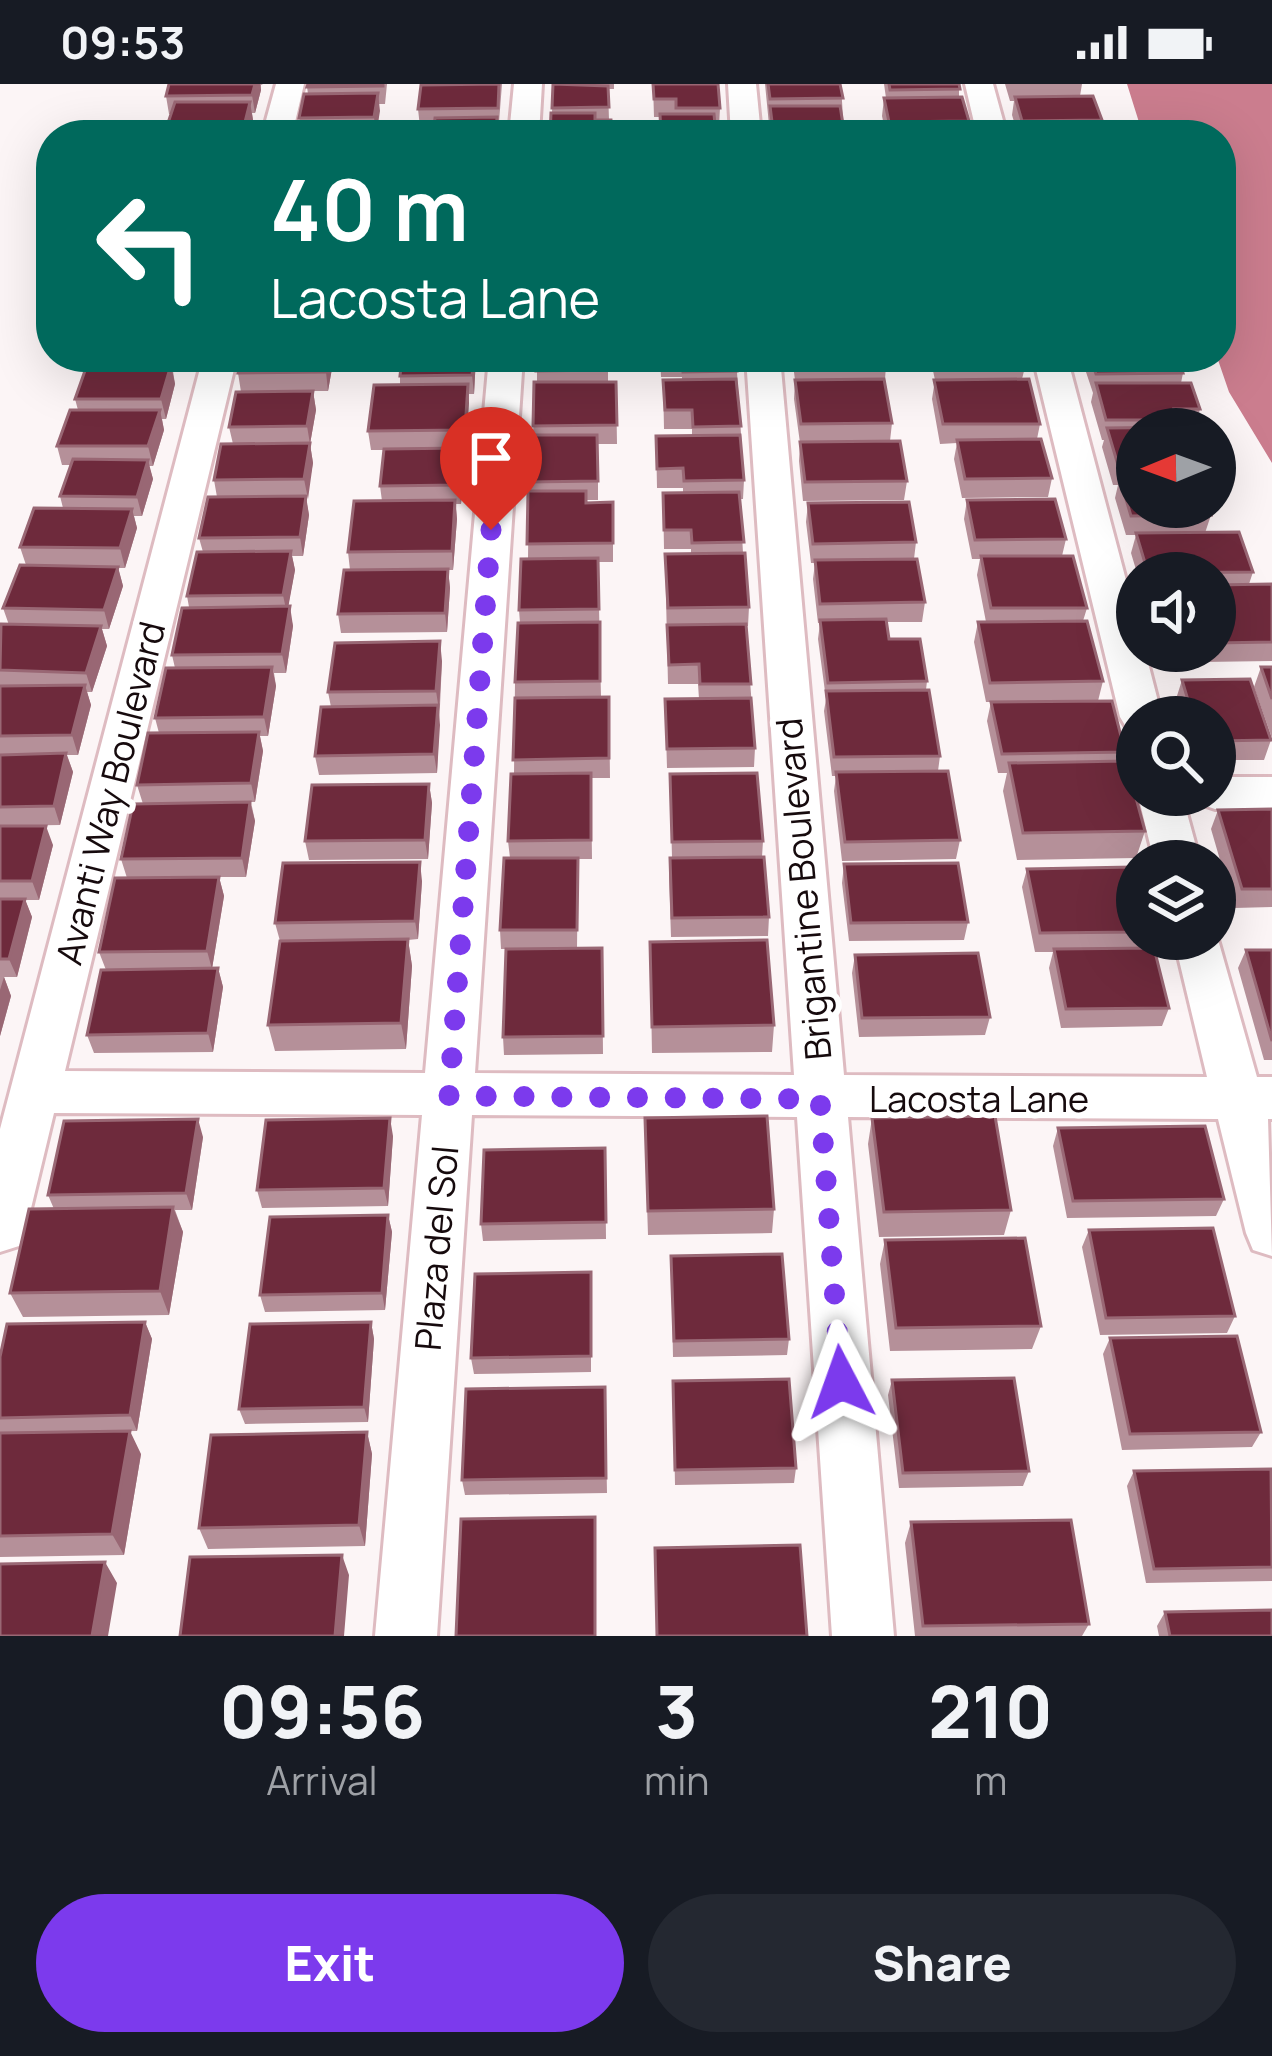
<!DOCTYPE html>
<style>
body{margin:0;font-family:Manrope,sans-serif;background:#242831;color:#f1f3f6;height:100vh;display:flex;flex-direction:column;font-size:45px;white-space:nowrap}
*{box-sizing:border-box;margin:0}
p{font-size:39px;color:#9ea1a6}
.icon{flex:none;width:66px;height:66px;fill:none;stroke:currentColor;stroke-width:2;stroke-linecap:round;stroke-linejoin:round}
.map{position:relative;height:1552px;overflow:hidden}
.panel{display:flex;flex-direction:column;background:#171b24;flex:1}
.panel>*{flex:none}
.banner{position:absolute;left:36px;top:36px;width:1200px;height:252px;border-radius:48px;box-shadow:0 12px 48px #0002;background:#00695c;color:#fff;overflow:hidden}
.needle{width:78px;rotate:269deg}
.buttons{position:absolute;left:1116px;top:324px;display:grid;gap:24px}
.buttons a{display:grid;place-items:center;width:120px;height:120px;border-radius:50%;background:#171b24;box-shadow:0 12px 48px #0002;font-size:60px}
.pin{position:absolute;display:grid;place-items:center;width:102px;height:102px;color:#fff;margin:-123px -51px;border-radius:50% 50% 50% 0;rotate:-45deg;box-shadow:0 0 12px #0007}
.pin .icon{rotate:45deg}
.me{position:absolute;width:132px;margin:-66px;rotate:356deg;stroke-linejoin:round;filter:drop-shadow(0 0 9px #0008)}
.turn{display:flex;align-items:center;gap:42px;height:252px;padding:0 36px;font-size:54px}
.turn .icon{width:156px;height:156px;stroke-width:2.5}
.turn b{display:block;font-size:84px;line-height:102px}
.eta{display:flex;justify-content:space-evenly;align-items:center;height:204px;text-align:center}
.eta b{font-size:72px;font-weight:800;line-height:84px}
.primary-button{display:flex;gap:24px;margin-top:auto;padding:24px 36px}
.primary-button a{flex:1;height:138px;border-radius:72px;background:#7c3aed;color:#fff;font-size:48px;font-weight:800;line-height:138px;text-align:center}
.primary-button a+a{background:#242831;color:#f1f3f6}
.status{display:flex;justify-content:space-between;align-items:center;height:84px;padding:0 60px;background:#171b24;direction:ltr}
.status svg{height:33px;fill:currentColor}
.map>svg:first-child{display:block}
.water{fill:#cb7d8e}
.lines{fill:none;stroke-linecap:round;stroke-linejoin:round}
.minor-casing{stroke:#debbc1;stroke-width:6}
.minor{fill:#fff;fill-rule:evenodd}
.wall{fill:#b59099}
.shaded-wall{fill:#996774}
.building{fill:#6e2a3c;stroke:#996774;stroke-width:3}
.route{stroke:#7c3aed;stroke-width:21;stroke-dasharray:0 37.8}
.labels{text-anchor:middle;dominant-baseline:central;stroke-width:12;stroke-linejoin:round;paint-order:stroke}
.street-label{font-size:36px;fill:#160a0d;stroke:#fff}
</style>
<div class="status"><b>09:53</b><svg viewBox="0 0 49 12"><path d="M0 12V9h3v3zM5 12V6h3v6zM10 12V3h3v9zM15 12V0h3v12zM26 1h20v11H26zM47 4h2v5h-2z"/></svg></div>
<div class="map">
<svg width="1272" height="1552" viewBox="0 0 1272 1552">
<rect width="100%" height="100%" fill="#fcf5f6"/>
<path class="water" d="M1127,0H1272V379L1229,308L1217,273H1221V51H1143Z"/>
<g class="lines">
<g class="minor-casing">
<path id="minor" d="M276,0H304L292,51H262Z
M514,0H542L539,51H509Z
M728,0H756L761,51H731Z
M965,0H993L1007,51H977Z
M203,273H237L65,987L425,989L489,273H523L475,989L794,991L746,273H780L844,991L1207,993L1174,855H1215V845L1257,993H1272V1035H1268L1272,1172L1253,1166L1246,1149L1218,1035L848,1033L894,1552H832L797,1033L472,1031L437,1552H375L422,1031L54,1029L26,1145L19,1162L0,1168V1045Z
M1033,273H1067L1137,538V567H1145L1162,633H1137V647L1126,643L1120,633Z
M1215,693H1272V725H1215L1200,720L1194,711H1215Z
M1138,711H1182L1200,777H1154Z"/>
</g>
<use href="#minor" class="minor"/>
</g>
<path class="wall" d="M169,0H263L261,1V6L255,29H252L253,36L249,51H169L167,42L171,30H169L166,12Z
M387,0L385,20H379L378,40L380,51H296L301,41L299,34L308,10L307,3Z
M424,0H502L498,51H433L434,43H420L418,25Z
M553,0H614V5H608L609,36L612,51L552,29Z
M653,0L720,24L719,42H715L716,51H660V33H654Z
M765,0H841L844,51H770Z
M884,0H959V13L969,37L968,44L972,51H886L882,32L884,14H886Z
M1005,0H1082L1080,12L1102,36L1100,48L1107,51H1018L1012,31L1014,17H1010Z
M91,273H182L178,287H173L175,300L166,335H162L164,346L153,382H149L153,395L142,432H134L137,444L125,484H118L123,502L109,545H102L107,562L92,608H87L91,621L78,671H67L73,688L60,741L0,742V544L9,541L3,524L26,481L20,463L63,424L60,412L71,381H62L57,362L78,326L75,315L93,281Z
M334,273L328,307H313L316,326L310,360L313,379L306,415L309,431L303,472H292L295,486L288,522L293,542L286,589H274L276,602L268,652H260L263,667L255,718H251L255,737L246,793H219L224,812L212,884H218L223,903L213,968L94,969L87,951L106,886L99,868L127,794L121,775L143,720L137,701L159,649L155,634L175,584L172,571L189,523L187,512L203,468L199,454L217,413L214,396L233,360L229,343L241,308L238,289Z
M476,273L474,310H469L466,365H462L464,383L461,420H456L457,435L453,486H448L450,504L447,548L341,549L338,530L350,486L348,468L382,417L380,402L384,366H371L368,347L400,301V292Z
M537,273H608V298H616L617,360H598V416H586V419L613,418V478H598L601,613H609L610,694H591L592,775H578L577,864H602L603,970L504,971L503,953L533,865H501L500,846L510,774L508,757L514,690L515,598L520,539L519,526L528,475L529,398L537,298Z
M660,273H736L744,396L743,415H740L743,469L749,523L748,542H746L755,664L754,683L667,684L665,615H699L698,600H668L665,470H691V465H664L663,409H683V404H657L656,352L692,351V345H664L663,296H682V293H661Z
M792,273H884L886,282L885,295L892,339L890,357L907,397L904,416L803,417L799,377L800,359L794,315L795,296Z
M930,273H1022L1025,283L1022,295L1040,340L1037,355L1052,394L1048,413L962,414L954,375L957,359L940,360L932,315L935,296Z
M1081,273H1178L1183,289L1181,299L1200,325L1195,343L1137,345V423L1211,431L1205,449L1253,488L1249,500H1272V577L1202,578L1198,567H1215V489H1137L1131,469L1136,451H1126L1115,414L1118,401H1113L1102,363L1104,356H1102L1091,318L1093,309Z
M967,416L1066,455L1062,472L1087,524L1083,537L1103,597L1098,617L986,618L974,558L978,538H986L977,491L980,475H972L964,435Z
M808,419L916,458L914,475L925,518L922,538H886L889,555L927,597L926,606L940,672L938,687L960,756L956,775L842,777L834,707L836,692H832L824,627L826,615L818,555L820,539H818L813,495L815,479H811L806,438Z
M442,577L437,689L319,691L315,672L331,623L328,608Z
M1261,583H1272V654L1254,603Z
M1182,596L1271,656L1264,676H1215V633H1181L1176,615Z
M991,618L1125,668L1123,677L1145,747L1136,774L1017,776L1003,707L1007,689H998L987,637Z
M670,690L763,757L762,773L769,833L768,852L671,853L669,793L670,774H672Z
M429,700L432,719L428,775L309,776L305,757Z
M1272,725V823L1234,824L1211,745L1218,726Z
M0,742L53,761L39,816H25L32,833L17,893H4L11,912L0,952Z
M844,780L968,838L964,856L849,857L842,799Z
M1027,785L1137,798V855H1147L1144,864L1169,924L1162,942L1061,944L1049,884L1053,868H1035L1022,803Z
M422,797L418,855L408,856L412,882L406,965L275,967L268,941L280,857L275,839Z
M650,858L774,941L772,968L652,969Z
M1246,866H1272V976H1264L1238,884Z
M855,871L990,933L985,951L859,953L852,889Z
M872,1034L1011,1126L1004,1151L879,1153L868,1060Z
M1058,1044L1224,1115L1216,1132L1067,1134L1053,1062Z
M393,1052L388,1122L262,1124L257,1106Z
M203,1053L192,1126H175L183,1148L169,1231L23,1233L10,1209L54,1125L48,1111Z
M645,1060L774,1125L772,1149L648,1151Z
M605,1064L606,1155L483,1157L481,1140Z
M388,1131L392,1148L385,1226L265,1228L260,1211Z
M1089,1146L1235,1232L1227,1249L1100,1251L1082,1163Z
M885,1156L1041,1242L1032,1265L890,1267L880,1180Z
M671,1172L789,1255L787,1271L673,1273Z
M591,1188V1288L474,1290L471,1274Z
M145,1238L152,1255L137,1347L0,1349V1273Z
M371,1238L374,1255L368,1338L245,1340L239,1325Z
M1110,1254L1261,1348L1252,1363L1122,1366L1103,1270Z
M892,1296L1029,1387L1023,1402L899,1404L888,1311Z
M673,1297L796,1384L794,1399L675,1401Z
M605,1303L607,1409L465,1411L462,1396Z
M367,1348L372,1370L365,1462L208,1465L199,1444Z
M0,1349L141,1370L124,1471L0,1473Z
M1134,1387L1272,1390V1497L1146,1499L1127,1402Z
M911,1438L1089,1540L1082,1552H915L905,1459Z
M1165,1528L1272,1552H1159L1157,1542Z"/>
<path class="shaded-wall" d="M255,0H260L261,6L255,29L252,11Z
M378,9L380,27L376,51L374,33Z
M250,18L253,36L249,51H246L244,42Z
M175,273H182L178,287Z
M328,273H334L328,307L326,288Z
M474,273H476L474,310L472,291Z
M171,281L175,300L166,335L161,315Z
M468,300L469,319L466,365L465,346Z
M313,307L316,326L310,360L313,379L308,415L304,395L310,360L307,342Z
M160,326L164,346L153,382L148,362Z
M462,364L464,383L461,420L459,401Z
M148,376L153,395L142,432L137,413Z
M306,412L309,431L303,472L300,453Z
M455,416L457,435L453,486L452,467Z
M132,425L137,444L125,484L120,464Z
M291,467L295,486L287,530L283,511Z
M118,483L123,502L109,545L104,526Z
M448,485L450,504L447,548L445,529Z
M290,522L293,542L286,589L282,570Z
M101,542L107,562L92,608L86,589Z
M440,557L442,577L439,626L436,607Z
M272,583L276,602L268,652L264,633Z
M85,601L91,621L78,671L72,651Z
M438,621L440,641L437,689L434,670Z
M259,648L263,667L255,718L251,699Z
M66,669L73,688L60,741L54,722Z
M429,700L432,719L428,775L425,756Z
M250,718L255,737L246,793L242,774Z
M46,742L53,761L39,816L32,797Z
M420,778L422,797L418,855L415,837Z
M219,793L224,812L212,885L207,867Z
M25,815L32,833L17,893L9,875Z
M408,855L412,882L406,965L401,939Z
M218,884L223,903L213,968L208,949Z
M4,893L11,912L0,952V906Z
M390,1034L393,1052L388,1122L384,1104Z
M198,1035L203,1053L192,1126L186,1109Z
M173,1123L183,1148L169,1231L160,1207Z
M388,1131L392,1148L385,1226L382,1209Z
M145,1238L152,1255L137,1347L130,1331Z
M371,1238L374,1255L368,1338L364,1323Z
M130,1347L141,1370L124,1471L112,1450Z
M367,1348L372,1370L365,1462L359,1441Z
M342,1471L349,1491L344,1552H335Z
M105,1478L117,1499L108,1552H92Z"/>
<path class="building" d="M169,0H255L252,11L166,12Z
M308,0H383V2L307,3Z
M499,0L498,24L418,25L421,1Z
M553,0L608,2L609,23L552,24Z
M653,0H718L720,24H676V15H654Z
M768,0H840L843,14L770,15Z
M889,0H959L960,5L890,6Z
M378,9L374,33L299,34L304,10Z
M1093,12L1102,36L1022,37L1015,13Z
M962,13L969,37L889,38L884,14Z
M175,18H250L244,42H167Z
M770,22H840L844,46H773Z
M551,29H595V36H611L612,51H550Z
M660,30H714L716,51H661Z
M497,33L496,51H433L435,34Z
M379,40L377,51H296L298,41Z
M970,44L972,51H889L888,45Z
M1105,48L1107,51H1026L1025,49Z
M241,273H328L326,288L238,289Z
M402,273H474L472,291L400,292Z
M537,273H608V286L536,287Z
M661,273H736L737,287L683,288L682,274Z
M796,273H884L886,282L798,283Z
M937,273H1022L1025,283L939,284Z
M1090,273H1178L1183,289L1096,290Z
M87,281H171L161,315H75Z
M736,295L741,342L693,343L692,326H665L663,296Z
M884,295L892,339L801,340L795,296Z
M1029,295L1040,340H943L934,296Z
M534,298H616L617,341L533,342Z
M1096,299H1191L1200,325H1174L1177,336H1106Z
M468,300L465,346L368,347L374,301Z
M313,307L307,342L229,343L236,308Z
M70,326H160L148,362H57Z
M1203,343L1204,345H1137V381H1118L1107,344Z
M530,351H597L598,397L529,398Z
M740,351L744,396L684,397L683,384L657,385L656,352Z
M1041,355L1052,394L965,395L957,356Z
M900,357L907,397L805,398L800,358Z
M310,359L304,395L214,396L221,360Z
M462,364L459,401L380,402L384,365Z
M73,375L148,376L137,413L60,412Z
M1137,394V423H1208L1211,431L1131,432L1120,395Z
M528,407H586V419L613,418V459L527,460Z
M739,408L744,458L692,459L691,446H664L663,409Z
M306,412L300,453L199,454L208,413Z
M1055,415L1066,455L975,456L967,416Z
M455,416L452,467L348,468L354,417Z
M909,418L916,458L813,460L808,419Z
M34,424L132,425L120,464L20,463Z
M1239,448L1253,488L1148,489L1136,449Z
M291,467L283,511L187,512L197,468Z
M745,469L749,523L668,524L665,470Z
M981,472H1073L1087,524H991Z
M598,474L599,525L519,526L521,475Z
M917,475L925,518L820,520L815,476Z
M20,481L118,483L104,526L3,524Z
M448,485L445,529L338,530L344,486Z
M1272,500V558L1215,559V501Z
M290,522L282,570L172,571L182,524Z
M886,535L889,555H920L927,597L828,599L820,536Z
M1087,537L1103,597L990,599L978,538Z
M600,538V597L515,598L518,539Z
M1,540L101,542L86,589L0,586Z
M746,540L751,600H700L699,580L669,581L667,541Z
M440,557L436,607L328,608L335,559Z
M272,583L264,633L155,634L166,584Z
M1261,583H1272V615Z
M1250,595L1271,656L1215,657V633H1193L1182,596Z
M85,601L72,651L0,652V602Z
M929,606L940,672L834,673L826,607Z
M609,613V674L513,676L515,614Z
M751,614L755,664L667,665L665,615Z
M1112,617L1125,668L1002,670L991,618Z
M438,621L434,670L315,672L321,623Z
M259,648L251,699L137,701L148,649Z
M66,669L54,722L0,723V671Z
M1126,677L1145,747L1023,749L1009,679Z
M948,687L960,756L845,758L836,688Z
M591,689V756L508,757L511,690Z
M757,689L763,757L672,758L670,690Z
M429,700L425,756L305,757L312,701Z
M250,718L242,774L121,775L133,720Z
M1272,725V805H1242L1218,726Z
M0,742H46L32,797H0Z
M764,773L769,833L672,834L670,774Z
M504,774H578L577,846H500Z
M420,778L415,837L275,839L283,779Z
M958,779L968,838L851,839L844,780Z
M1133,783L1137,798V848L1040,849L1027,785Z
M219,793L207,867L99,868L115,794Z
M0,815H25L9,875H0Z
M408,855L401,939L268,941L280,857Z
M767,856L774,941L652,943L650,858Z
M602,864L603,952L503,953L506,865Z
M1154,864L1169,924L1066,925L1054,865Z
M1246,866H1272V957Z
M978,869L990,933L862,934L855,871Z
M218,884L208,949L87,951L101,886Z
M767,1032L774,1125L648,1127L645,1034Z
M995,1032L1011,1126L884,1128L872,1034Z
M390,1034L384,1104L257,1106L266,1036Z
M198,1035L186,1109L48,1111L64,1037Z
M1205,1042L1224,1115L1073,1117L1058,1044Z
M605,1064L606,1138L481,1140L484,1066Z
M173,1123L160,1207L10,1209L29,1125Z
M388,1131L382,1209L260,1211L270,1133Z
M1213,1144L1235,1232L1106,1234L1089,1146Z
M1025,1154L1041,1242L896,1244L885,1156Z
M782,1170L789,1255L674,1257L671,1172Z
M591,1188V1272L471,1274L475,1190Z
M145,1238L130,1331L0,1334V1273L7,1240Z
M371,1238L364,1323L239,1325L250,1240Z
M1237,1252L1261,1348L1130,1350L1110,1254Z
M1014,1294L1029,1387L903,1389L892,1296Z
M789,1295L796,1384L675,1386L673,1297Z
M605,1303L606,1394L462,1396L466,1305Z
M130,1347L112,1450L0,1452V1349Z
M367,1348L359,1441L199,1444L211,1351Z
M1271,1385L1272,1483L1154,1485L1134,1387Z
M595,1433V1552H456L461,1435Z
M1071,1436L1089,1540L923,1542L911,1438Z
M800,1461L807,1552H657L655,1464Z
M342,1471L335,1552H180L190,1473Z
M105,1478L92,1552H0V1480Z
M1272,1526V1552H1170L1165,1528Z"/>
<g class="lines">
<path class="route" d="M491,446L449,1012L820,1015L841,1298"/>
</g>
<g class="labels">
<g class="street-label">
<text transform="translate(110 709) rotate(-76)">Avanti Way Boulevard</text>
<text transform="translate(803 805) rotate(-95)">Brigantine Boulevard</text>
<text x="979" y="1014">Lacosta Lane</text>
<text transform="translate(436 1164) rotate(-85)">Plaza del Sol</text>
</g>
</g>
</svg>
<div class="buttons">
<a><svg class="needle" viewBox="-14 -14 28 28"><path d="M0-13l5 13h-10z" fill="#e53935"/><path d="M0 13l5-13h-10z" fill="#9ea1a6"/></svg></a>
<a><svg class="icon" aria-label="sound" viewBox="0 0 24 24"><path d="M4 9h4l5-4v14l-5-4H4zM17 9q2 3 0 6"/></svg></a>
<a><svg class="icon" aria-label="search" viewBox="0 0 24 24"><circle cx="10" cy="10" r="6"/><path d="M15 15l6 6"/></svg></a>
<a><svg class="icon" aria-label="layers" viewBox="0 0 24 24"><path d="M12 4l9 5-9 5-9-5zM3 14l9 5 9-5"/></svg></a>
</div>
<div class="pin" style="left:491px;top:446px;background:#d93025"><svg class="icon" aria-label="arrive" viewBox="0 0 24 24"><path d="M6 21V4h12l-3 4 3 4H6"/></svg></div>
<svg class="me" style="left:841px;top:1298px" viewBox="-20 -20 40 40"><path d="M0-17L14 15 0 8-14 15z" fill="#7c3aed" stroke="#fff" stroke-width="4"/></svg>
<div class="banner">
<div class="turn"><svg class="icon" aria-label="left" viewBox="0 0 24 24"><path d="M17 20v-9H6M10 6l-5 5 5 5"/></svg><div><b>40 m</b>Lacosta Lane</div></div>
</div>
</div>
<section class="panel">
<div class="eta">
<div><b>09:56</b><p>Arrival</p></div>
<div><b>3</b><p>min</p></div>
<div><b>210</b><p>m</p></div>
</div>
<div class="primary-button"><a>Exit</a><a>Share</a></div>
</section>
